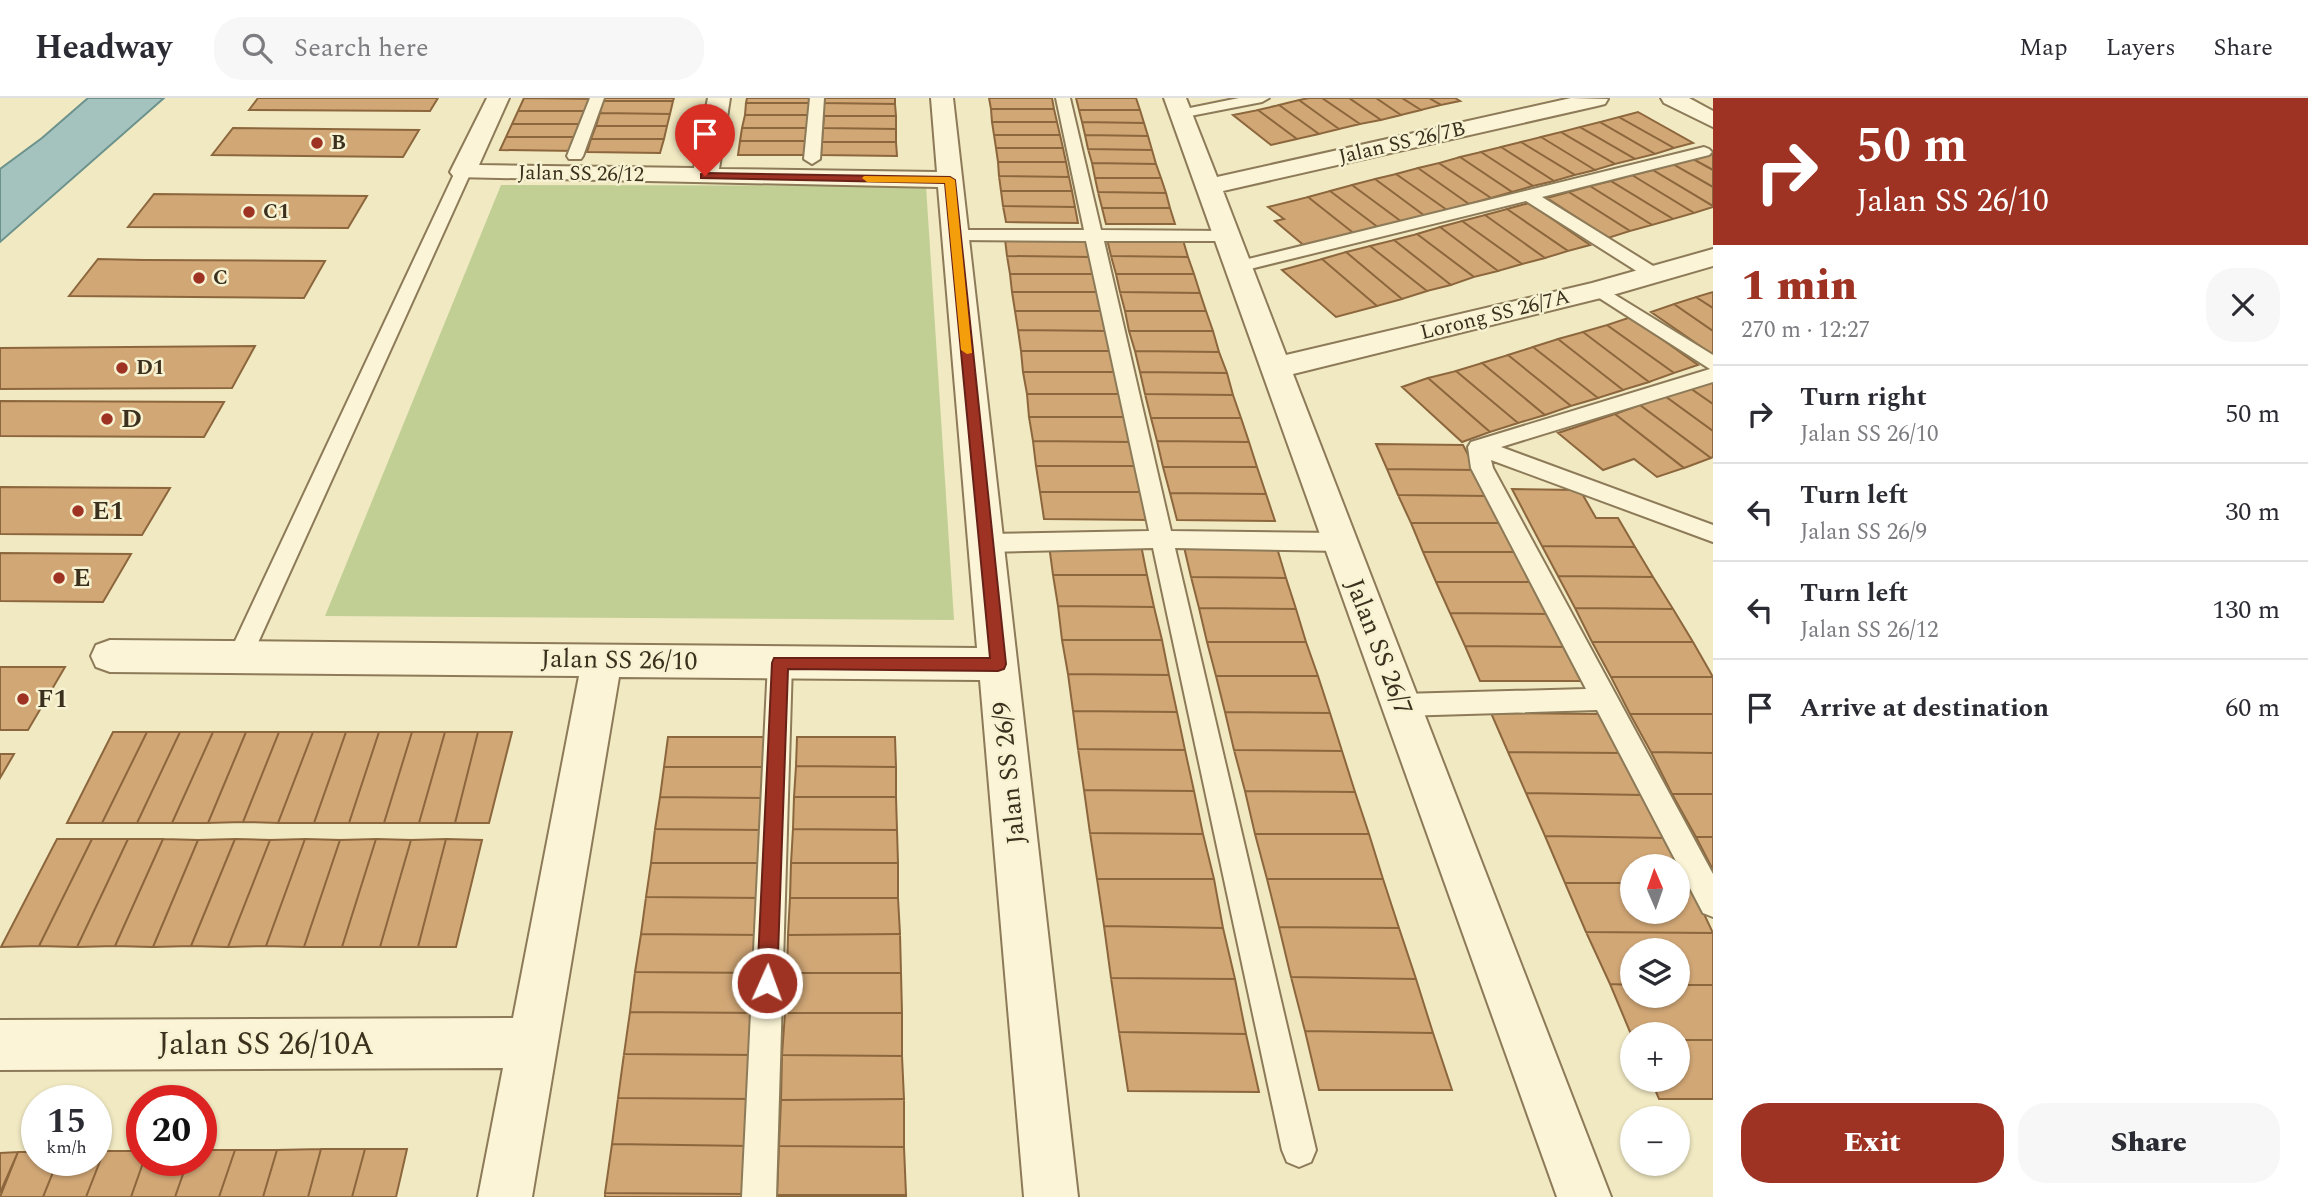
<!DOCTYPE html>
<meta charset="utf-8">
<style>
body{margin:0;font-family:Spectral,serif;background:#f7f7f7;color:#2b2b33;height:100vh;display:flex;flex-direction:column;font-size:26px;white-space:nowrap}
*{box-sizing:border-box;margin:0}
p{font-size:23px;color:#7c7c81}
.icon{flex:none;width:38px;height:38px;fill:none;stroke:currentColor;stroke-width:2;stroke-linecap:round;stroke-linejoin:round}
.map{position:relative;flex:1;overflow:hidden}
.drawer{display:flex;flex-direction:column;background:#fff;width:595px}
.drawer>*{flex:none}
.guide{background:#9e3324;color:#fff;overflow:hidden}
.needle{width:46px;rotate:358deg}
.buttons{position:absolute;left:1620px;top:756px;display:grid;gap:14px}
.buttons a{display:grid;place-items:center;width:70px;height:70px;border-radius:50%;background:#fff;box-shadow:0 2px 5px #0004;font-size:35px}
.speed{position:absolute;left:21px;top:987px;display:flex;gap:14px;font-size:35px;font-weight:700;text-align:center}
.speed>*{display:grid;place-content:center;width:91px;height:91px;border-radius:50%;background:#fff;box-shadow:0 2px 5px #0004;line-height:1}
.speed small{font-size:18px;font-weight:400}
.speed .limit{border:10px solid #d22;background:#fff;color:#111}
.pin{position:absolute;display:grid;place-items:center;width:60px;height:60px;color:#fff;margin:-72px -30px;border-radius:50% 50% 50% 0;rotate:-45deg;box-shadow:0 0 7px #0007}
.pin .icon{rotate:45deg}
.me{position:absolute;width:77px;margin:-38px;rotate:2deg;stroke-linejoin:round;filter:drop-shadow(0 0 5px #0008)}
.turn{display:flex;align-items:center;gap:24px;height:147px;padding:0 28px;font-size:32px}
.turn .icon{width:91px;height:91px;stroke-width:2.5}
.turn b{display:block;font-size:49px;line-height:60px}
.round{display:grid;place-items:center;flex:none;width:74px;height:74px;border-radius:28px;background:#f7f7f7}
.overview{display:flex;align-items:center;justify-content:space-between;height:119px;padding:0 28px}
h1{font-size:42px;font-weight:800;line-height:52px;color:#9e3324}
.button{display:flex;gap:14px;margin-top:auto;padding:14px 28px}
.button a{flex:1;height:80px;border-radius:28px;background:#9e3324;color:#fff;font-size:28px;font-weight:800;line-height:80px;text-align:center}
.button a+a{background:#f7f7f7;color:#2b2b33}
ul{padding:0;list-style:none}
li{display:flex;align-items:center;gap:21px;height:98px;padding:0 28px;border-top:2px solid #e1e1e2}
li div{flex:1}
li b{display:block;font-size:26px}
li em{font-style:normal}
header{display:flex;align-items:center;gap:42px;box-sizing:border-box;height:98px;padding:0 35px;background:#fff;border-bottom:2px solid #e1e1e2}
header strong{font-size:33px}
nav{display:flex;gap:38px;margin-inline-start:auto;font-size:24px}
.search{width:490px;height:63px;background:#f7f7f7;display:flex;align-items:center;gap:18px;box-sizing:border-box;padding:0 24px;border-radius:28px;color:#7c7c81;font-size:26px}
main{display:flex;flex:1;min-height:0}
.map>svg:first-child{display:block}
.green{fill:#c1cf95}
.water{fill:#a5c3be;stroke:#6b928d;stroke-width:2}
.building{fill:#d1a776;stroke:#8c663c;stroke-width:2}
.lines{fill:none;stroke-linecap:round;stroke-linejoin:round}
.service-casing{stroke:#8c7a58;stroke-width:4}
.minor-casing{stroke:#8c7a58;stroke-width:4}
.service{fill:#fbf4d6;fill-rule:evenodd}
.minor{fill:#fbf4d6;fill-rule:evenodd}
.route{fill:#9e3324;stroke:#672117;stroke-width:2}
.slow{fill:#f59e0b}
.poi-dot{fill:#9e3324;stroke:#f7f2d2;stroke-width:2.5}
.labels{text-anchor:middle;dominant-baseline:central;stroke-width:5;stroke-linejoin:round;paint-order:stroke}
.far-poi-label{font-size:21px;font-weight:bold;fill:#3b2f1d;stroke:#f7f2d2;text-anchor:start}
.far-street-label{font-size:21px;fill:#3b2f1d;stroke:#f7f2d2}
.poi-label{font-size:26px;font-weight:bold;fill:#3b2f1d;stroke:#f7f2d2;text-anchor:start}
.street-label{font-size:26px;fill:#3b2f1d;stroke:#f7f2d2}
.near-street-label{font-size:32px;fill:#3b2f1d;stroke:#f7f2d2}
</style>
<header>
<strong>Headway</strong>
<div class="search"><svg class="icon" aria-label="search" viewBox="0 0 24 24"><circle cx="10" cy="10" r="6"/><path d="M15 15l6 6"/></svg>Search here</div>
<nav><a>Map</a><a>Layers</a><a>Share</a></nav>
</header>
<main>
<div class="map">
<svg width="1713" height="1099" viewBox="0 0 1713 1099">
<rect width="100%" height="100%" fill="#f1e9c2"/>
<path class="green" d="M501,87L926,88L954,522L325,518Z"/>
<path class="water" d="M88,0H164L0,144V71L42,40Z"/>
<path class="building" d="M258,0H438L430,13L249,12Z
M524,0L595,1L591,13H518Z
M604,0H674L673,3H603Z
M747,0H816V5H746Z
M825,0H895V6L824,5Z
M989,0H1052L1054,11H991Z
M1076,0H1136L1140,12H1079Z
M1309,0H1322L1360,26L1339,31L1299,2Z
M1322,0H1349L1381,22L1360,26Z
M1349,0H1376L1401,17L1381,22Z
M1376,0H1402L1421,12L1401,17Z
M1402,0H1429L1441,7L1421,12Z
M1429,0H1455L1460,3L1441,7Z
M1299,2L1339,31L1319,36L1279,7Z
M603,3H673L670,16L600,15Z
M746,5H816L815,17H745Z
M824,5L895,6L896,18H824Z
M1279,7L1319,36L1297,41L1258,12Z
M991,11H1054L1057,24H992Z
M1079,12H1140L1144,25L1082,24Z
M1258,12L1297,41L1271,47L1233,17Z
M518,13H591L586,26H512Z
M1638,14L1693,45L1674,50L1619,19Z
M600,15L670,16L667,28H596Z
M745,17H815L814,30H742Z
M824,18H896V31L823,30Z
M1619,19L1674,50L1655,56L1600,24Z
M992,24H1057L1060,37H994Z
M1082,24L1144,25L1148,38L1085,37Z
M1600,24L1655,56L1635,61L1580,29Z
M512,26H586L582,39H506Z
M596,28H667L664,41H591Z
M1580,29L1635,61L1615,66L1561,34Z
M233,30L419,32L403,59L212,57Z
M742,30H814L813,43H740Z
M823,30L896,31V44H822Z
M1561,34L1615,66L1595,72L1541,39Z
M994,37H1060L1063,50H996Z
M1085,37L1148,38L1152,52L1088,51Z
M506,39H582L577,53L500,52Z
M1541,39L1595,72L1575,77L1521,44Z
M591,41H664L660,55L587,54Z
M740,43H813L812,57H738Z
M822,44H896L897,58L821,57Z
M1521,44L1575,77L1554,83L1501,49Z
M1501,49L1554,83L1533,88L1481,54Z
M996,50H1063L1066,64H998Z
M1088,51L1152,52L1156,66L1092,65Z
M1481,54L1533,88L1512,94L1460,59Z
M1713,56V72L1693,61Z
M1460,59L1512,94L1491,100L1439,65Z
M1693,61L1713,72V89L1673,66Z
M998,64H1066L1069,79L999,78Z
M1092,65L1156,66L1161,80H1095Z
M1439,65L1491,100L1469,106L1418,70Z
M1673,66L1713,89V108L1653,72Z
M1418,70L1469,106L1447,112L1396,76Z
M1653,72L1713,108V109L1694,115L1632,77Z
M1396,76L1447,112L1425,118L1375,81Z
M1632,77L1694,115L1673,121L1611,83Z
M999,78L1069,79L1072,93H1001Z
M1095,80H1161L1166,95L1098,94Z
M1375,81L1425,118L1402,124L1352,87Z
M1611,83L1673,121L1652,127L1590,88Z
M1352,87L1402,124L1379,130L1330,93Z
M1590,88L1652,127L1630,133L1569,94Z
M1001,93H1072L1075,109L1003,108Z
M1330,93L1379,130L1356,137L1308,99Z
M1098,94L1166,95L1170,110H1102Z
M1569,94L1630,133L1608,140L1547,100Z
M154,96L367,98L348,130L128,129Z
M1308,99L1356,137L1307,150L1275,123L1284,121L1268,109Z
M1529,105L1590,147L1568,153L1507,111Z
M1003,108L1075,109L1078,125L1006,124Z
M1102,110H1170L1175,126H1106Z
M1507,111L1568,153L1545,160L1485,117Z
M1485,117L1545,160L1522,166L1462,123Z
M1462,123L1522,166L1498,173L1440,129Z
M1440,129L1498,173L1474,179L1417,136Z
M1417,136L1474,179L1451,187L1394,142Z
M1005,141L1087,142L1091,159L1007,158Z
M1107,141L1183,142L1188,159L1111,158Z
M1394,142L1451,187L1427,193L1370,148Z
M1370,148L1427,193L1402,201L1346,154Z
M1346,154L1402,201L1377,208L1322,161Z
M1007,158L1091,159L1095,176H1010Z
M1111,158L1188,159L1194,176H1116Z
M98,161L144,162L325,163L304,200L69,198Z
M1322,161L1377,208L1336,219L1282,172Z
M1010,176H1095L1099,194H1012Z
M1116,176H1194L1200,195L1120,194Z
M1012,194H1099L1103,213H1015Z
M1120,194L1200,195L1206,213H1125Z
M1713,194V210L1696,199Z
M1696,199L1713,210V233L1674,206Z
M1674,206L1713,233V257L1651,214Z
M1015,213H1103L1108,233L1018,232Z
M1125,213H1206L1213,233H1129Z
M1631,219L1698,267L1674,275L1607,227Z
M1607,227L1674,275L1649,284L1583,234Z
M1018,232L1108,233L1112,253H1021Z
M1129,233H1213L1219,254L1135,253Z
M1583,234L1649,284L1623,292L1558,241Z
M1558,241L1623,292L1598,300L1533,249Z
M255,248L232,290L0,291V250Z
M1533,249L1598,300L1571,308L1508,257Z
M1021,253H1112L1117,274H1023Z
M1135,253L1219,254L1227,275L1140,274Z
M1508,257L1571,308L1545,317L1482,265Z
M1482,265L1545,317L1518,325L1456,273Z
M1456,273L1518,325L1490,334L1428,280Z
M1023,274H1117L1122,296H1027Z
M1140,274L1227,275L1233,297L1145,296Z
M1428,280L1490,334L1462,344L1402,289Z
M1713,282V306L1690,290Z
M1690,290L1713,306V333L1665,298Z
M1027,296H1122L1127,319H1029Z
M1145,296L1233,297L1241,320H1151Z
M1665,298L1713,333V359L1711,360L1640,307Z
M0,303L224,304L204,339L0,338Z
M1640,307L1711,360L1684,370L1615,316Z
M1615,316L1684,370L1657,379L1634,361L1603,372L1558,335Z
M1029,319H1127L1133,344L1033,343Z
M1151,320H1241L1249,344L1157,343Z
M1033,343L1133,344L1138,368H1036Z
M1157,343L1249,344L1257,369H1163Z
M1376,346L1463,347L1476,372L1387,371Z
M1036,368H1138L1145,394H1040Z
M1163,369H1257L1266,396L1170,395Z
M1387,371L1476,372L1489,398L1398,397Z
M0,389L170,390L142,437L0,436Z
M1512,391L1580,392L1596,420H1618L1635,449L1542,448Z
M1040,394H1145L1150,422L1044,421Z
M1170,395L1266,396L1275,423L1177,422Z
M1398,397L1489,398L1503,425H1411Z
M1411,425H1503L1519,454H1423Z
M1049,447H1141L1147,477H1053Z
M1542,448L1635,449L1653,479L1558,478Z
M1184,449L1277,450L1286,480L1191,479Z
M1423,454H1519L1534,484H1436Z
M0,455L131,456L103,504L0,503Z
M1053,477H1147L1154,509L1058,508Z
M1558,478L1653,479L1673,511L1575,510Z
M1191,479L1286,480L1296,511L1199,510Z
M1436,484H1534L1550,516L1450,515Z
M1058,508L1154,509L1162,542H1062Z
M1199,510L1296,511L1306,544H1207Z
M1575,510L1673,511L1693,544H1592Z
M1450,515L1550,516L1567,549L1465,548Z
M1062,542H1162L1169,577L1068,576Z
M1207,544H1306L1318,578H1216Z
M1592,544H1693L1713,579H1611Z
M1465,548L1567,549L1584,583H1480Z
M0,569H65L28,632H0Z
M1068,576L1169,577L1177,614L1073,613Z
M1216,578H1318L1330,615L1225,614Z
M1611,579H1713V616H1630Z
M1073,613L1177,614L1185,652L1078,651Z
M1225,614L1330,615L1342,653L1234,652Z
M1491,615L1603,616L1622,655L1508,654Z
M1630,616H1713V655L1651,654Z
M113,634H147L102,725H67Z
M147,634H180L137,725H102Z
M180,634H213L172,725H137Z
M213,634H246L208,725H172Z
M246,634H279L243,724L208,725Z
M279,634H313L278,725L243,724Z
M313,634H346L314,725H278Z
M346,634H379L349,725H314Z
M379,634H412L384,725H349Z
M412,634H445L419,725H384Z
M445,634H478L455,725H419Z
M478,634H512L489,725H455Z
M668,639H776L774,669H664Z
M797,639H895L896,669L796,668Z
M1078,651L1185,652L1194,693L1084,692Z
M1234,652L1342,653L1355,694L1245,693Z
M1508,654L1622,655L1643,697L1526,695Z
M1651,654L1713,655V696H1672Z
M0,656H14L0,680Z
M796,668L896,669V699H794Z
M664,669H774L773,700L660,699Z
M1084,692L1194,693L1203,736L1090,735Z
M1245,693L1355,694L1369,736H1255Z
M1526,695L1643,697L1666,740L1545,738Z
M1672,696H1713V739H1696Z
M660,699L773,700L771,732L655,731Z
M794,699H896L897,732L793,731Z
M655,731L771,732L768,765H651Z
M793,731L897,732L898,765H791Z
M1090,735L1203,736L1214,781H1097Z
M1255,736H1369L1383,781H1267Z
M1545,738L1666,740L1690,786H1678V768H1633V785H1565Z
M1696,739H1713V772Z
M57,741H92L39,848L1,849Z
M92,741H128L77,849L39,848Z
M128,741H163L115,848L77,849Z
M163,741L198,742L153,849L115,848Z
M235,741L270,742L228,849L191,848Z
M235,741L191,848L153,849L198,742Z
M305,741L340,742L304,849L266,848Z
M305,741L266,848L228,849L270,742Z
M376,741L411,742L380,849H342Z
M376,741L342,849H304L340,742Z
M446,741L482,742L456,849H418Z
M446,741L418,849H380L411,742Z
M651,765H768L766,800L646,799Z
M791,765H898V800H790Z
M1097,781H1214L1223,830L1104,828Z
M1267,781H1383L1399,830L1279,829Z
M1565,785H1633V814H1678V786H1690L1713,835L1586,834Z
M646,799L766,800L764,837L641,836Z
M790,800H898L900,836L788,837Z
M1104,828L1223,830L1235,881L1111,880Z
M1279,829L1399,830L1416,881L1291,879Z
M1586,834L1713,835V887H1678V852H1633V887L1610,886Z
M641,836L764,837L762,875L635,874Z
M900,836L901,875H787L788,837Z
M635,874L762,875L759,915L630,914Z
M787,875H901L902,915H785Z
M1291,879L1416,881L1433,935L1305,933Z
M1111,880L1235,881L1246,936L1119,934Z
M1610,886L1633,887V898H1678V887H1713V942H1678V936H1633V941Z
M630,914L759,915L757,957L624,956Z
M785,915H902V958L782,957Z
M1305,933L1433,935L1452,992H1319Z
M1119,934L1246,936L1259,994L1128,993Z
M1678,942H1713V1001H1659L1651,982H1678Z
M624,956L757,957L754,1001L618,1000Z
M782,957L902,958L904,1001L781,1002Z
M618,1000L754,1001L750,1048L612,1046Z
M904,1001V1049L779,1048L781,1002Z
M612,1046L750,1048L747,1096L605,1095Z
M779,1048L904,1049L906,1097H777Z
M321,1051H365L352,1099H308Z
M321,1051L308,1099H263L277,1052Z
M365,1051H407L396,1099H352Z
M201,1052H235L219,1099H175L188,1062H201Z
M235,1052H277L263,1099H219Z
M96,1053H104L86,1099H43L58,1062H96Z
M104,1053H142V1062H144L131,1099H86Z
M18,1054H37V1062H58L43,1099H0Z
M18,1054L0,1095V1055Z
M144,1062H188L175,1099H131Z
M605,1095L747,1096V1099H605Z
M777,1097H906V1099H777Z"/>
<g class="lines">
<g class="service-casing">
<path id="service" d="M590,0H604L583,58L581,61H569L567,58Z
M810,0H824L820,61L812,66L804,61Z
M1056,0H1070L1101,132L1226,133L1235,138L1226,143H1104L1171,433L1340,435L1348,438L1351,444L1348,450L1340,453L1175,450L1316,1052L1311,1064L1299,1069L1287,1064L1282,1052L1153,450L986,454L978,451L975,445L978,439L986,436L1149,433L1086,143L956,142L947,137L956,132H1084Z
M1239,0H1269L1262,4L1180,20L1173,16L1180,12Z
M1704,49L1709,51L1712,54L1709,57L1542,99L1658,171L1661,175L1658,179H1646L1526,103L1238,174L1229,169L1232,165Z
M463,69L471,74L252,558L249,565L240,568L231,565L228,558L455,74Z
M1599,187L1713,257V284L1501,349L1713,427V444L1491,362L1493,370L1713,776V819L1703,815L1597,612L1401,618L1392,615L1388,607L1392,599L1401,596L1586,591L1471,370L1468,349L1471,344L1710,271L1593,196L1590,192Z
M780,555L789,558L792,565L776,1099H742L768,565L771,558Z"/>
</g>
<g class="minor-casing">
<path id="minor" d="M487,0H509L479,67L694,70L708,0H730L719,71L937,74L931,0H953L1078,1099H1024L980,582L619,579L532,1099H478L503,970L0,972V922L513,920L579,578L110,574L96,569L91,558L96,547L110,542L977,550L938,89L454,79L450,74Z
M1164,0H1186L1217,79L1571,0L1608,1L1605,6L1597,8L1223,93L1286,257L1592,185L1713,151V168L1609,198L1293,276L1611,1099H1557Z
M1661,0H1689L1713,13V29L1664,5Z"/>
</g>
<use href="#service" class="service"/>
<use href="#minor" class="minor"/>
</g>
<path class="route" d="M705,75L950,79L955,82L1006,566L1004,571L998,573L788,571L777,885L774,892L767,895L760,892L757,885L772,565L774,560H990L945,85L701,80V76Z"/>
<path class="slow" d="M864,78L950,79L955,82L972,255L967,256L961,252L945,85L867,84L862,80Z"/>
<g class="poi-dot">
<circle cx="317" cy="45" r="7"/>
<circle cx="249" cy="114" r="7"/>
<circle cx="199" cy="180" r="7"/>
<circle cx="122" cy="270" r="7"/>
<circle cx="107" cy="321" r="7"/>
<circle cx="78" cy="413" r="7"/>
<circle cx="59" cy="480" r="7"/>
<circle cx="23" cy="601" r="7"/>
</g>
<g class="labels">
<g class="far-poi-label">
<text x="331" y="45">B</text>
<text x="263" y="114">C1</text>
<text x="213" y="180">C</text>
<text x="136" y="270">D1</text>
</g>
<g class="far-street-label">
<text transform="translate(1402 45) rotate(-13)">Jalan SS 26/7B</text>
<text transform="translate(581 76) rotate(1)">Jalan SS 26/12</text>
<text transform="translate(1495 217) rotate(-14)">Lorong SS 26/7A</text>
</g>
<g class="poi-label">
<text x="121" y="321">D</text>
<text x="92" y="413">E1</text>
<text x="73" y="480">E</text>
<text x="37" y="601">F1</text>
</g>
<g class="street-label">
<text transform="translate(1379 549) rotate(69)">Jalan SS 26/7</text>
<text transform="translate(619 562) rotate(1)">Jalan SS 26/10</text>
<text transform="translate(1009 675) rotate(-96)">Jalan SS 26/9</text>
</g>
<g class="near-street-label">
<text x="266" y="946">Jalan SS 26/10A</text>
</g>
</g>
</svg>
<div class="buttons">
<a><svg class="needle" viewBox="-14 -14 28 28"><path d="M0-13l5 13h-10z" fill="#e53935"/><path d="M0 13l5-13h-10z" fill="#7c7c81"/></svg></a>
<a><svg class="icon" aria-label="layers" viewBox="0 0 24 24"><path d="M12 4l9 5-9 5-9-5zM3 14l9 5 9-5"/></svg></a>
<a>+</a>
<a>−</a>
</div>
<div class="speed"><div>15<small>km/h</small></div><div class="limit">20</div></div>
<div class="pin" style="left:705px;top:78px;background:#d93025"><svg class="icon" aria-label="arrive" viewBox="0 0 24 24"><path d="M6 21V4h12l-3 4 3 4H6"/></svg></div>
<svg class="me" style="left:767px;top:885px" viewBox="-20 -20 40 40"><circle r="17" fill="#9e3324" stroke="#fff" stroke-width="3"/><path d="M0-11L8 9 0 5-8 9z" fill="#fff"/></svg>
</div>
<section class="drawer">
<div class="guide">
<div class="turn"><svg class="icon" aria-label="right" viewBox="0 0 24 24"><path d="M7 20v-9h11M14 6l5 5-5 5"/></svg><div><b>50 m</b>Jalan SS 26/10</div></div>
</div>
<div class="overview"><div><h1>1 min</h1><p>270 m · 12:27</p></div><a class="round"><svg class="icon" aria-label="close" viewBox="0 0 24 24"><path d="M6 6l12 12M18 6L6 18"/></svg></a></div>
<ul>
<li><svg class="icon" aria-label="right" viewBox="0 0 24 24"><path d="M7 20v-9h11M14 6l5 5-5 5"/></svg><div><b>Turn right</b><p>Jalan SS 26/10</p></div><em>50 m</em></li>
<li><svg class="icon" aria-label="left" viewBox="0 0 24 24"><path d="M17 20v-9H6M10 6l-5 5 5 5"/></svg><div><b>Turn left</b><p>Jalan SS 26/9</p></div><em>30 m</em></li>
<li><svg class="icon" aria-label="left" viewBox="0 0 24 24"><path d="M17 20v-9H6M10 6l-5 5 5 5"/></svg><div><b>Turn left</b><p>Jalan SS 26/12</p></div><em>130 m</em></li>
<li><svg class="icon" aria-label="arrive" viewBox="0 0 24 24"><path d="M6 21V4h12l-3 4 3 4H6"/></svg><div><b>Arrive at destination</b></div><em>60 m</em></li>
</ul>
<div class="button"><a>Exit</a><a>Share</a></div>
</section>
</main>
